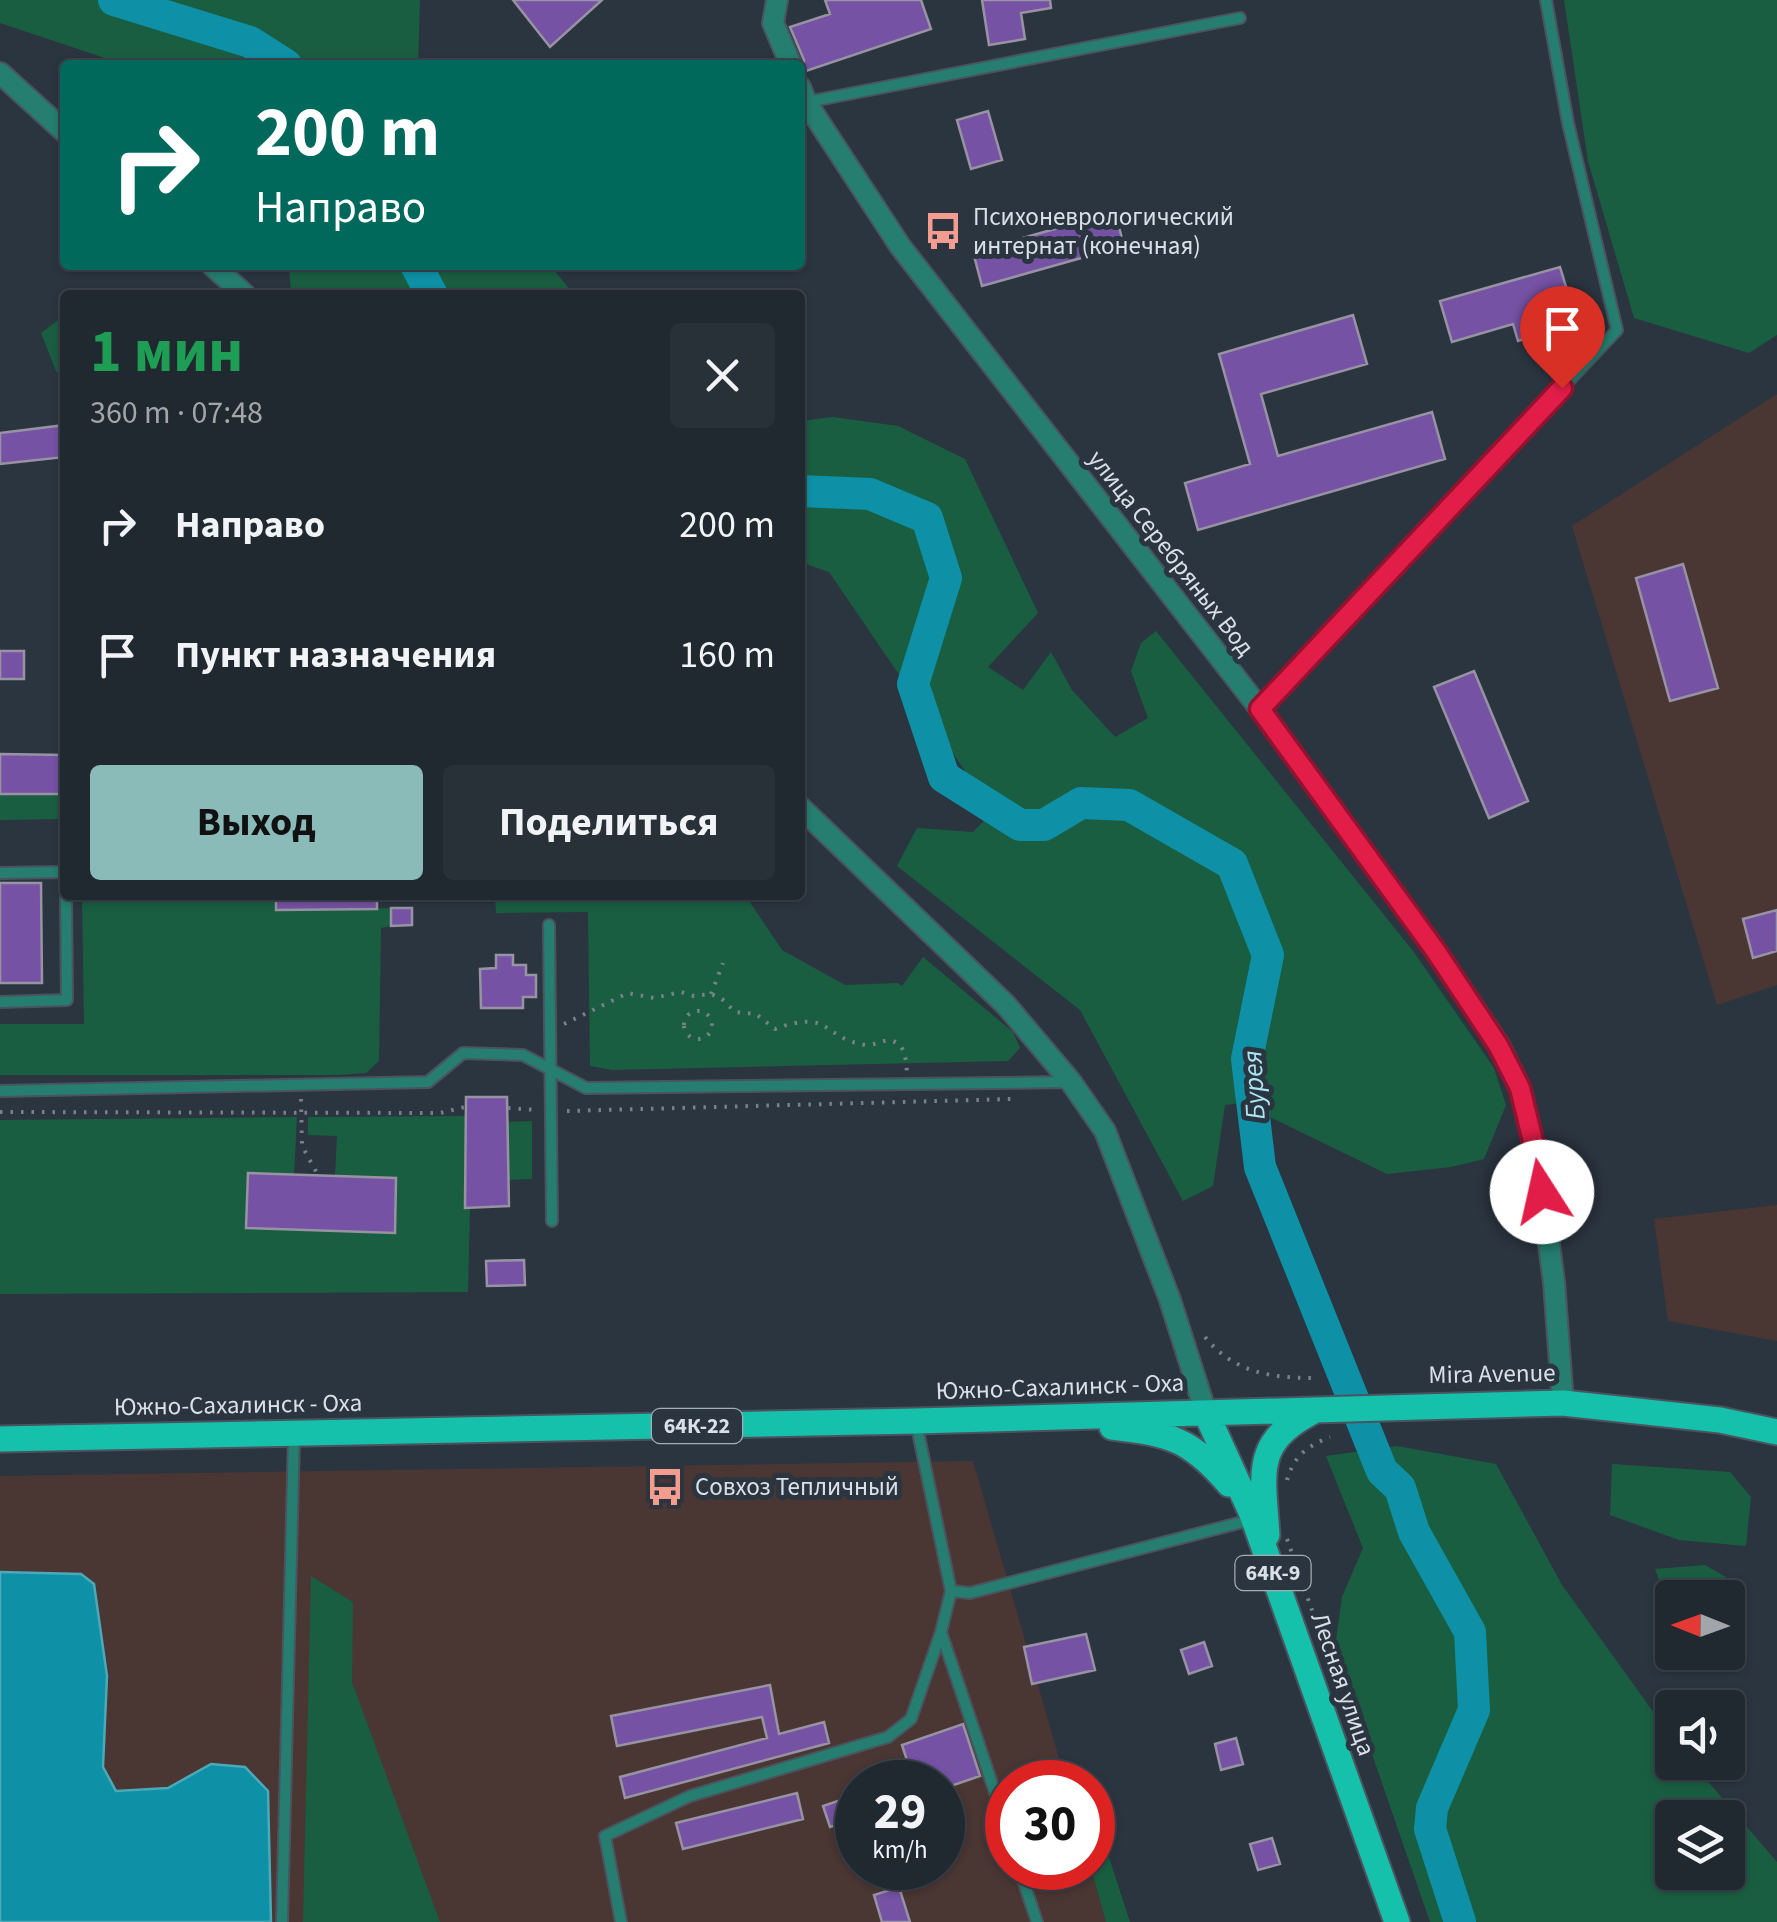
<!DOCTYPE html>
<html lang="ru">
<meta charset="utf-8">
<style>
body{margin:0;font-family:"Source Sans 3",sans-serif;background:#283038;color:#f1f3f6;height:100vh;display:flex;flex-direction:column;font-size:38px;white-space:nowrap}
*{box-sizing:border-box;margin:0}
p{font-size:32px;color:#a2a6ab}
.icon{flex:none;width:55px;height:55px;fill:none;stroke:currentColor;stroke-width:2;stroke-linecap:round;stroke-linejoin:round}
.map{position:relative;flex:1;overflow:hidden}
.details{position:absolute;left:60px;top:290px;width:745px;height:610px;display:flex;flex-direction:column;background:#202830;border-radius:10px;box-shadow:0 2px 8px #0004,0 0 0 2px #3d444c}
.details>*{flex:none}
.banner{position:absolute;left:60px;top:60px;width:745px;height:210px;border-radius:10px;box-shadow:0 2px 8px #0004,0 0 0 2px #3d444c;background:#00695c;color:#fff;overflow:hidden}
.needle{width:65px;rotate:271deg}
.fabs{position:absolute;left:1655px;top:1580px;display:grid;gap:20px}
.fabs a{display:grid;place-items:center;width:90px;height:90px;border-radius:10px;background:#202830;box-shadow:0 2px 8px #0004,0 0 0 2px #3d444c;font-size:50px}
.speed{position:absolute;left:835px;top:1760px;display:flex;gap:20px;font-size:50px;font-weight:700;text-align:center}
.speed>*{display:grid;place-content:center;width:130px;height:130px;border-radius:50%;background:#202830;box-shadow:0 2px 8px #0004,0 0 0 2px #3d444c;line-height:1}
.speed small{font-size:25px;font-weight:400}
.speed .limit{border:15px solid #d22;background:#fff;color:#111}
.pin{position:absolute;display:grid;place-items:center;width:85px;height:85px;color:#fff;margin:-102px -42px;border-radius:50% 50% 50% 0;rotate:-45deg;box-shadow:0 0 10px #0007}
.pin .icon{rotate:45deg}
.me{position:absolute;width:110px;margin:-55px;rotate:350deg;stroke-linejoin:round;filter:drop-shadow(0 0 8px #0008)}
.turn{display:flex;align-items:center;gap:35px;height:210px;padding:0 30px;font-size:45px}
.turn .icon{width:130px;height:130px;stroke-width:2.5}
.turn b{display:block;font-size:70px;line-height:85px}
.round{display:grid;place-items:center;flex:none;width:105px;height:105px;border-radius:10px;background:#283038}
.headline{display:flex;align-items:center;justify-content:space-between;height:170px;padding:0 30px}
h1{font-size:60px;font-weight:700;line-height:75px;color:#1e9e55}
.primary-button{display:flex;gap:20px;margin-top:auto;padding:20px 30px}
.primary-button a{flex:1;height:115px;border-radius:10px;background:#8bbbb9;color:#111;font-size:40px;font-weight:700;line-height:115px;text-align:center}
.primary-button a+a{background:#283038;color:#f1f3f6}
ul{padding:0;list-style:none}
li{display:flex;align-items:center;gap:30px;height:130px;padding:0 30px}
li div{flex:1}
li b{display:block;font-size:38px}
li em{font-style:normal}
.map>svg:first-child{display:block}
.industrial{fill:#4a3633;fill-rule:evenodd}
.green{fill:#1a5e41;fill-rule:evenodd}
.water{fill:#0e91a6;stroke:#4ba9ba;stroke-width:2.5}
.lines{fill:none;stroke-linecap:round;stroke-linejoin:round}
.river{stroke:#0e91a6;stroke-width:32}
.building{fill:#7552a4;stroke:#9893a3;stroke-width:2.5}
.service-casing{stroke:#4a545e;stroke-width:14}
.minor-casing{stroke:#4a545e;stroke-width:24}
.primary-casing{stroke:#4a545e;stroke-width:29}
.path{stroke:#79828b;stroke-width:4;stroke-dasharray:2.5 8;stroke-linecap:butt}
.service{stroke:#257e70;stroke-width:10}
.minor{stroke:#257e70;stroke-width:20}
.primary{stroke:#16c1ab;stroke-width:25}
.route-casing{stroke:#92132f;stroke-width:25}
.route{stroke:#e11d48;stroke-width:18}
.labels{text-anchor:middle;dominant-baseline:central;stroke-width:10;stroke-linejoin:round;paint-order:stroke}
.shield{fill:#2b3540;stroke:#a5adb5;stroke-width:2.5}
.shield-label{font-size:22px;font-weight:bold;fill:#d9e0e7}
.poi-label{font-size:25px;fill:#d9e0e7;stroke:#2b3540;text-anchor:start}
.street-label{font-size:25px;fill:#d9e0e7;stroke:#2b3540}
.water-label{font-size:28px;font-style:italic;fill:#aae6f4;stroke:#2b3540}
</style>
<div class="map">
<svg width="1777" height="1922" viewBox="0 0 1777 1922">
<rect width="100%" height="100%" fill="#2b3540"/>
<path class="industrial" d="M1777,394V985L1717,1005L1572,526Z
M1777,1205V1341L1668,1321L1654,1219Z
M973,1461L1066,1782H1008V1868H1091L1106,1922H0V1476ZM858,1782H942V1868H858Z"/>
<path class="green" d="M0,0H420L418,65H126L0,23Z
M1564,0H1777V335L1749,353L1634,318L1588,161Z
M289,265H550L574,295H291Z
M65,315V380L56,371L41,333Z
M833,417L898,426L965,459L1038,613L988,667L1023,690L1051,652L1072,690L1115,737L1148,718L1131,671L1141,643L1156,631L1413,951L1494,1068L1506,1105L1484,1159L1451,1167L1387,1174L1241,1103L1225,1105L1213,1186L1183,1201L1080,1010L897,866L917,828L973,832L993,812L829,572L800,562V421Z
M0,794H65V819L0,820Z
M82,895H276V910L391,908V926L381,928L379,1061L366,1073L340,1075H0V1024H84Z
M495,895H745L782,950L845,985L898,983L902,986L923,957L1013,1032L1020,1048L1008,1061L612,1070L590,1066L588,912L496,913Z
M466,1116L465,1207L470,1208L468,1292L0,1294V1120L297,1117L294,1174L248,1173L246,1228L394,1233L396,1211L336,1209L396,1178L335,1176L337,1136L308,1135V1117Z
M532,1121V1179L508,1180V1122Z
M1397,1446L1496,1464L1562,1585L1672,1738V1762L1692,1763L1777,1862V1922H1430L1335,1647L1342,1597L1363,1548L1326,1456ZM1672,1818H1728V1872H1672Z
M1612,1464L1730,1472L1751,1497L1746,1546L1679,1540L1610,1515Z
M1705,1565L1726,1577L1734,1608L1735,1643L1728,1648V1598H1672V1614L1655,1569Z
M311,1576L353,1602L352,1682L440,1922H303Z
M1104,1842L1130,1922H1106L1091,1868L1093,1845Z"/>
<path class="water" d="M0,1572L81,1574L94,1584L107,1676L103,1767L116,1791L168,1788L211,1764L245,1767L268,1791L271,1922H0Z"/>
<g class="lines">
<path class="river" d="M114,0L250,42L286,65
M416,265L432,295
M800,491L870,494L927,518L946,578L913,684L944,777L1020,825H1044L1081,803L1129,805L1232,864L1268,955L1247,1059L1260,1167L1382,1471L1400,1488L1414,1532L1470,1632L1474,1710L1432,1808L1430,1829L1460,1922"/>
</g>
<path class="building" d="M513,0H602L550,47Z
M825,0H921L931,29L803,72L804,60L790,27L830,14Z
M982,0H1050L1051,8L1021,13L1025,39L989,45Z
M988,111L1002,160L971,169L957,120Z
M1115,212L1124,246L982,286L973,252Z
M1560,267L1567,290L1536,299L1546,332L1518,341L1513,324L1452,342L1440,301Z
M1353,315L1367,364L1261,394L1278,456L1432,412L1445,459L1198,530L1185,483L1250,464L1219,354Z
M65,425V457L0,464V433Z
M1683,564L1718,688L1670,701L1636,578Z
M0,651H24V679H0Z
M1474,671L1528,801L1489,818L1434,687Z
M0,754L65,755V794H0Z
M0,883H41L42,983H0Z
M276,895H377V909L276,910Z
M391,908H412V925L391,926Z
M1777,910V951L1753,958L1743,919Z
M496,955H513V965H526V975H536V997H523V1008H481L480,969L496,968Z
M466,1097H507L509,1206L465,1208Z
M248,1173L396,1178L395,1233L246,1228Z
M524,1260L525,1285L487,1286L486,1261Z
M1086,1634L1095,1670L1032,1684L1024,1647Z
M1204,1642L1212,1666L1189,1674L1181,1650Z
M770,1685L779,1734L824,1722L829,1743L625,1798L620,1777L767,1738L762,1717L617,1746L611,1716Z
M963,1724L980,1776L942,1789V1782H914L902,1745Z
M1236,1738L1243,1764L1221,1770L1215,1744Z
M797,1793L803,1819L683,1849L676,1823Z
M858,1794V1818L830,1827L823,1806Z
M1272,1838L1280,1864L1258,1870L1250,1844Z
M899,1887L910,1922H882L874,1895Z"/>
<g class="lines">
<g class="service-casing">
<path id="service" d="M807,102L1240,18
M1260,709L1617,330L1568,123L1546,0
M0,873L65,872
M549,925L552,1221
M0,1002L67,1000L66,895
M0,1091L428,1082L463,1053L523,1055L586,1088L1070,1082
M916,1422L951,1591L941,1632L1008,1831
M951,1591L970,1593L1254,1519
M1019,1868L1037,1922
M282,1922L294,1436
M621,1922L605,1836L690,1796L888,1737L911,1719L941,1632"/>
</g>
<g class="minor-casing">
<path id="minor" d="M777,0L773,23L791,65
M0,73L65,132
M800,87L806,102L900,246L1260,709L1435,950L1499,1045L1520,1088L1538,1162L1554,1282L1563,1403
M212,265L245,295
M800,807L1006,1005L1071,1082L1105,1131L1170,1300L1206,1413"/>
</g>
<g class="primary-casing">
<path id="primary" d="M1206,1413L1252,1514L1397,1922
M1112,1427C1171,1434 1190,1439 1229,1484
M0,1439L916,1421L1563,1403L1720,1420L1777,1432
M1267,1535C1263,1472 1252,1441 1316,1410"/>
</g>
<path class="path" d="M711,994L723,963
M684 1025a14 14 0 1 1 28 0a14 14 0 1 1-28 0Z
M564,1024L628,993L654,998L681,992L694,996L711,994L722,999L735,1012L756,1014L775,1029C832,1008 822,1039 866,1045C877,1046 886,1036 897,1043C906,1049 906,1062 907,1073
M301,1099L302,1146L318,1175
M508,1108L537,1110
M567,1111L1012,1099
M0,1112L440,1113L465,1107
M1205,1337C1234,1373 1271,1378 1315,1378
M1287,1480C1294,1456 1307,1446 1330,1437
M1287,1539L1360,1747"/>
<use href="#service" class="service"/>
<use href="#minor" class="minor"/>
<use href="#primary" class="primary"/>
</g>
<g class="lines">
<g class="route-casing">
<path id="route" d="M1542,1192L1538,1162L1520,1088L1498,1045L1435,950L1260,709L1562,388"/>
</g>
<use href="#route" class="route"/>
</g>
<defs>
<g id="bus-bare" transform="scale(3)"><path d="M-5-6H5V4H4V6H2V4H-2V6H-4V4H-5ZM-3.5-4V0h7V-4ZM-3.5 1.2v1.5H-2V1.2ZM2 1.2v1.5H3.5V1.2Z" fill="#f59c90" stroke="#2b3540" stroke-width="2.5" paint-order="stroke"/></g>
</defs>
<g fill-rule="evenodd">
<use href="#bus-bare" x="943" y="231"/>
<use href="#bus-bare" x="665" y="1487"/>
</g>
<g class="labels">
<g class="shield">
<rect x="652" y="1409" width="90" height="34" rx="8"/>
<rect x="1235.5" y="1556" width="75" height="34" rx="8"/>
</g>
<g class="shield-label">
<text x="697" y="1426">64К-22</text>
<text x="1273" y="1573">64К-9</text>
</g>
<g class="poi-label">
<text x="973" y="217">Психоневрологический<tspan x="973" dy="29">интернат (конечная)</tspan></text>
<text x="695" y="1487">Совхоз Тепличный</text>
</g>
<g class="street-label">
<text transform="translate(1171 553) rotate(52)">улица Серебряных Вод</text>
<text transform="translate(1492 1374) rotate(-1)">Mira Avenue</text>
<text transform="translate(1060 1387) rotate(-2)">Южно-Сахалинск - Оха</text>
<text transform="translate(238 1405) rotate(-1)">Южно-Сахалинск - Оха</text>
<text transform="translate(1343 1684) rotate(71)">Лесная улица</text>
</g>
<g class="water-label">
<text transform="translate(1254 1085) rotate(-93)">Бурея</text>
</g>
</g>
</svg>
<div class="fabs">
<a><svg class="needle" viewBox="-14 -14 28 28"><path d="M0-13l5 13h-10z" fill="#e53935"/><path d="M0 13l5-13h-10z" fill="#a2a6ab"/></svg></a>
<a><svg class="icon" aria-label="sound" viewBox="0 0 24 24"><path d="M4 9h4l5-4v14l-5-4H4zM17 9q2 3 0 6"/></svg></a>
<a><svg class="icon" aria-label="layers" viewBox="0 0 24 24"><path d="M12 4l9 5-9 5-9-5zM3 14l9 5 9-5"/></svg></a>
</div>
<div class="speed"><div>29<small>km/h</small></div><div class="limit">30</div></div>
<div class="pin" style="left:1562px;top:388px;background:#d93025"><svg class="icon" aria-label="arrive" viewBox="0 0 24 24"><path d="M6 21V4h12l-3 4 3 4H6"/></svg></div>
<svg class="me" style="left:1542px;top:1192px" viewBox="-20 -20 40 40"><circle r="19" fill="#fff"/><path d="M0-13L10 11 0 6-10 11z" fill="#e11d48"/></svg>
<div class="banner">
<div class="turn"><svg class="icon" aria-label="right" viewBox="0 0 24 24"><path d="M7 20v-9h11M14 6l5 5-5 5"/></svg><div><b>200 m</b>Направо</div></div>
</div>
<section class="details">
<div class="headline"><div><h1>1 мин</h1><p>360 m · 07:48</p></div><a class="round"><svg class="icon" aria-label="close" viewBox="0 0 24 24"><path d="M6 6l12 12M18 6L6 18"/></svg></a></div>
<ul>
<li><svg class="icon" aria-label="right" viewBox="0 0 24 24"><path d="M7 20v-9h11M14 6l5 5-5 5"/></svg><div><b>Направо</b></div><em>200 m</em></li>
<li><svg class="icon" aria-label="arrive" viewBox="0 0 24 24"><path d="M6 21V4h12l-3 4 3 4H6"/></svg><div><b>Пункт назначения</b></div><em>160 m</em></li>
</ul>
<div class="primary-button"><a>Выход</a><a>Поделиться</a></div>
</section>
</div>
